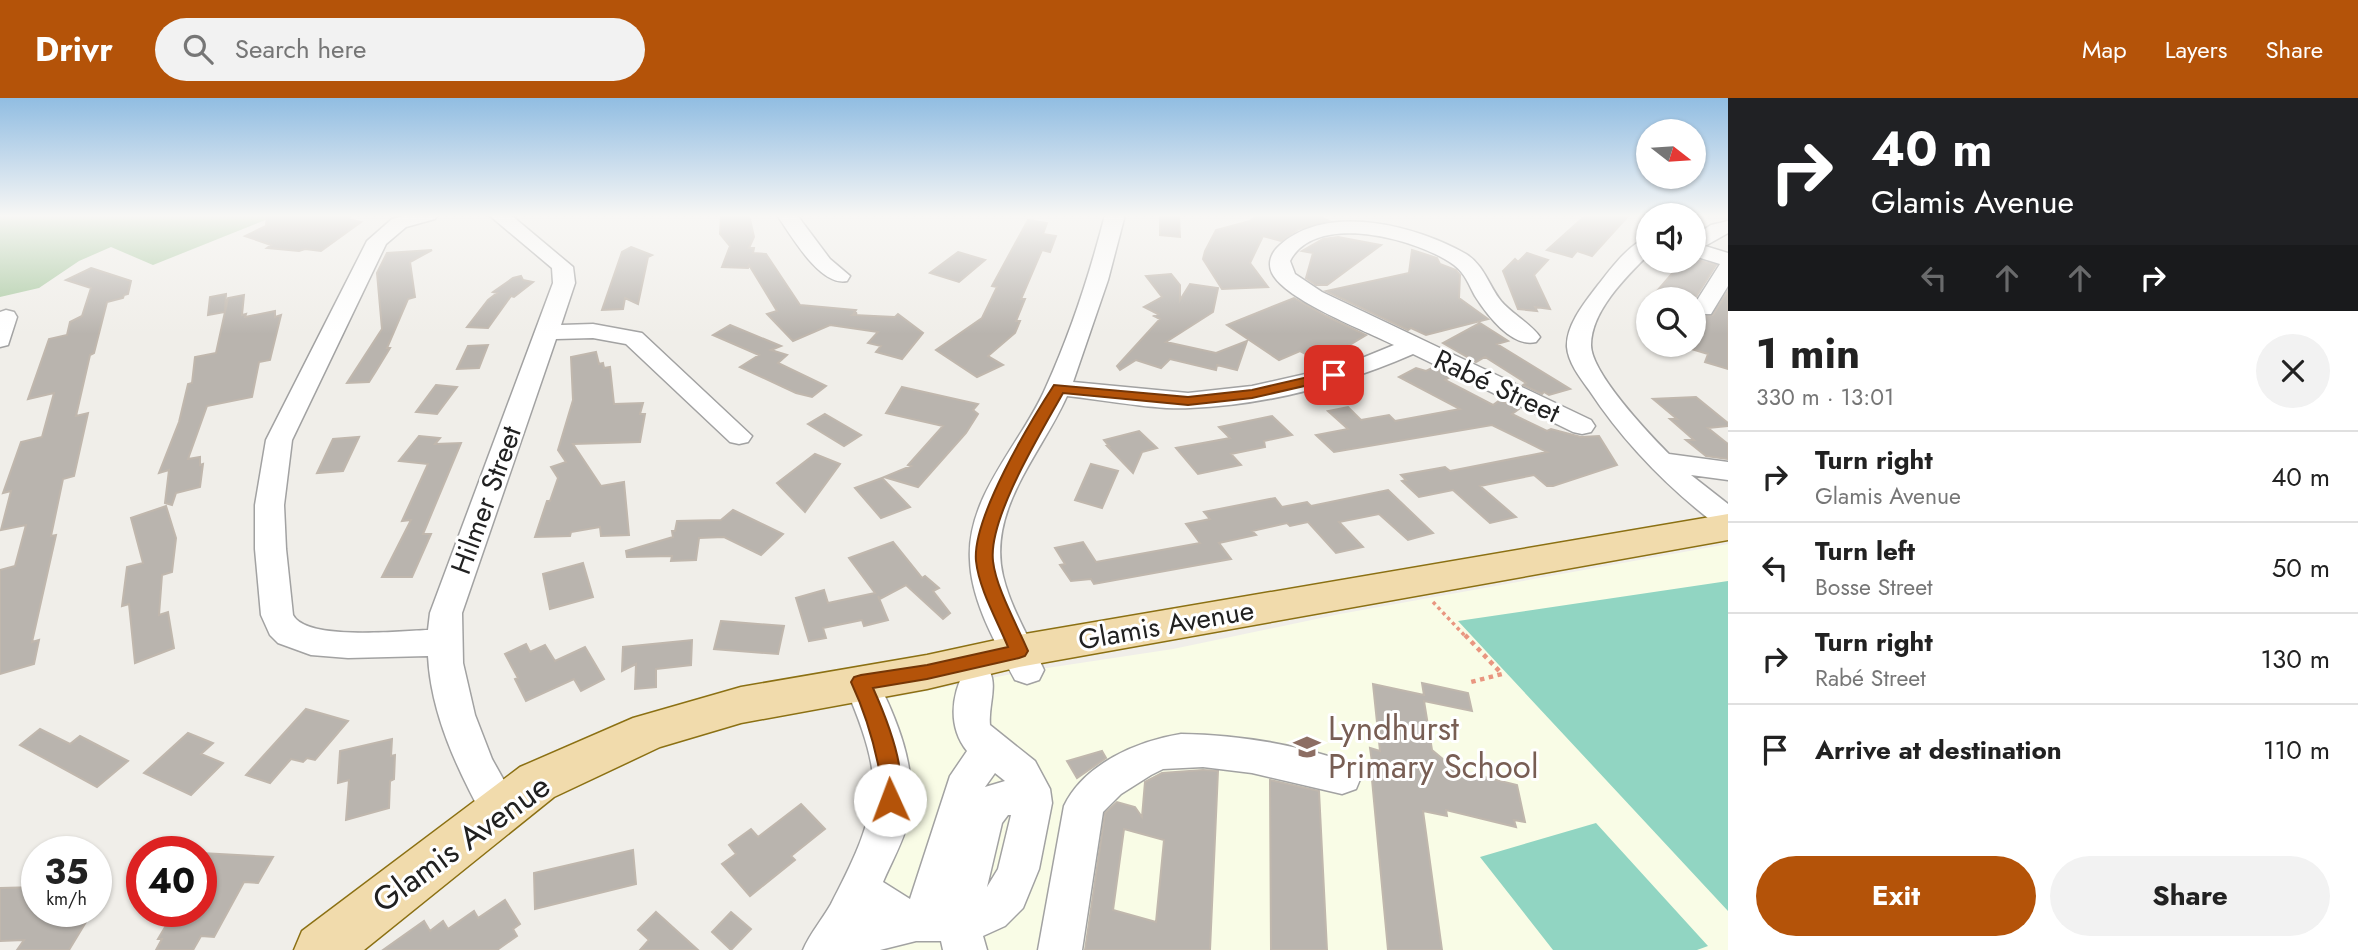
<!DOCTYPE html>
<meta charset="utf-8">
<style>
body{margin:0;font-family:Jost,sans-serif;background:#f2f2f2;color:#222;height:100vh;display:flex;flex-direction:column;font-size:26px;white-space:nowrap}
*{box-sizing:border-box;margin:0}
p{font-size:23px;color:#767676}
.icon{flex:none;width:38px;height:38px;fill:none;stroke:currentColor;stroke-width:2;stroke-linecap:round;stroke-linejoin:round}
.map{position:relative;flex:1;overflow:hidden}
.side{display:flex;flex-direction:column;background:#fff;width:630px}
.side>*{flex:none}
.top-card{background:#202124;color:#fff;overflow:hidden}
.needle{width:46px;rotate:107deg}
.controls{position:absolute;left:1636px;top:21px;display:grid;gap:14px}
.controls a{display:grid;place-items:center;width:70px;height:70px;border-radius:50%;background:#fff;box-shadow:0 2px 5px #0004;font-size:35px}
.speed{position:absolute;left:21px;top:738px;display:flex;gap:14px;font-size:35px;font-weight:700;text-align:center}
.speed>*{display:grid;place-content:center;width:91px;height:91px;border-radius:50%;background:#fff;box-shadow:0 2px 5px #0004;line-height:1}
.speed small{font-size:18px;font-weight:400}
.speed .limit{border:10px solid #d22;background:#fff;color:#111}
.pin{position:absolute;display:grid;place-items:center;width:60px;height:60px;color:#fff;margin:-30px;border-radius:14px;box-shadow:0 4px 10px #0006}
.me{position:absolute;width:77px;margin:-38px;rotate:358deg;stroke-linejoin:round;filter:drop-shadow(0 0 5px #0008)}
.turn{display:flex;align-items:center;gap:24px;height:147px;padding:0 28px;font-size:32px}
.turn .icon{width:91px;height:91px;stroke-width:2.5}
.turn b{display:block;font-size:49px;line-height:60px}
.lanes{display:flex;align-items:center;height:66px;padding:0 28px;background:#0003;justify-content:center;gap:35px;direction:ltr}
.lanes .off{opacity:.35}
.round{display:grid;place-items:center;flex:none;width:74px;height:74px;border-radius:37px;background:#f2f2f2}
.summary{display:flex;align-items:center;justify-content:space-between;height:119px;padding:0 28px}
h1{font-size:42px;font-weight:700;line-height:52px}
.button{display:flex;gap:14px;margin-top:auto;padding:14px 28px}
.button a{flex:1;height:80px;border-radius:42px;background:#b45309;color:#fff;font-size:28px;font-weight:700;line-height:80px;text-align:center}
.button a+a{background:#f2f2f2;color:#222}
ul{padding:0;list-style:none}
li{display:flex;align-items:center;gap:21px;height:91px;padding:0 28px;border-top:2px solid #e0e0e0}
li div{flex:1}
li b{display:block;font-size:26px}
li em{font-style:normal}
header{display:flex;align-items:center;gap:42px;box-sizing:border-box;height:98px;padding:0 35px;background:#b45309;color:#fff}
header strong{font-size:33px}
nav{display:flex;gap:38px;margin-inline-start:auto;font-size:24px}
.search{width:490px;height:63px;background:#f2f2f2;display:flex;align-items:center;gap:18px;box-sizing:border-box;padding:0 24px;border-radius:38px;color:#767676;font-size:26px}
main{display:flex;flex:1;min-height:0}
.map>svg:first-child{display:block}
.education{fill:#f9fce6}
.forest{fill:#aacaa2}
.pitch{fill:#91d5c2}
.building{fill:#b9b4ae;stroke:#c0b7ad;stroke-width:2;fill-rule:evenodd}
.lines{fill:none;stroke-linecap:round;stroke-linejoin:round}
.minor-casing{stroke:#a2a2a2;stroke-width:3}
.major-casing{stroke:#8b7013;stroke-width:3}
.path-far1{stroke:#e99680;stroke-width:3.5;stroke-dasharray:3.5 3.5;stroke-linecap:butt}
.path{stroke:#e99680;stroke-width:4.5;stroke-dasharray:4.5 4.5;stroke-linecap:butt}
.minor{fill:#fff;fill-rule:evenodd}
.major{fill:#f1dbac;fill-rule:evenodd}
.route{fill:#b45309;stroke:#753606;stroke-width:2}
.labels{text-anchor:middle;dominant-baseline:central;stroke-width:6;stroke-linejoin:round;paint-order:stroke}
.street-label{font-size:28px;fill:#212121;stroke:#fff}
.near-education-label{font-size:33px;fill:#785e54;stroke:#fff;text-anchor:start}
.near-street-label{font-size:33px;fill:#212121;stroke:#fff}
</style>
<header>
<strong>Drivr</strong>
<div class="search"><svg class="icon" aria-label="search" viewBox="0 0 24 24"><circle cx="10" cy="10" r="6"/><path d="M15 15l6 6"/></svg>Search here</div>
<nav><a>Map</a><a>Layers</a><a>Share</a></nav>
</header>
<main>
<div class="map">
<svg width="1728" height="852" viewBox="0 0 1728 852">
<rect width="100%" height="100%" fill="#f0eee9"/>
<path class="education" d="M1728,446V852H828L846,825L879,751L871,604L1027,573L1173,551L1340,516Z"/>
<path class="forest" d="M0,117H278L153,167L111,149L79,163L39,190L0,199Z"/>
<path class="pitch" d="M1728,483V813L1458,523Z
M1596,725L1708,848L1697,852H1553L1480,759Z"/>
<path class="building" d="M267,117H353L347,121L361,124L321,153L305,151L299,153L267,150L271,147L245,138L266,128Z
M721,117H749L754,139L749,150H754L753,155L766,156L800,207L856,212L854,215H857L853,217L895,219L898,216L923,235L902,261L876,254L881,248L868,245L878,234L830,227L793,243L767,216L777,213L749,167L748,170L722,169L730,148L720,136Z
M1160,117H1179L1180,139L1160,137Z
M1257,117H1317L1329,123L1299,131L1281,143L1263,138L1250,165L1268,189L1222,191L1203,161L1205,153L1216,132L1250,123Z
M1586,117H1629L1592,158L1577,153L1572,159L1547,152Z
M1028,122L1047,125L1043,136L1056,138L1050,154L1042,152L1021,201H1025L1016,223H1020L1015,235L988,258L1003,267L977,279L936,252L982,220L997,189L992,188Z
M1338,139L1381,147L1327,187H1316L1306,180L1313,155L1302,153L1323,141Z
M631,149L652,157L648,159L638,206L625,200L623,211L602,212L622,154Z
M432,152L410,164L415,199L408,201L387,250H390L376,273L369,284L347,285L382,231L377,175L387,155Z
M1412,152L1437,160L1440,166L1456,172L1460,177L1459,200L1488,221L1426,237L1411,230L1408,232L1326,193L1409,175Z
M958,154L985,162L959,184L930,175Z
M1527,155L1548,162L1534,177L1550,211L1535,209L1537,213L1518,211L1503,173L1515,161L1518,164Z
M1694,161L1716,167L1694,202L1650,201L1683,163Z
M91,170L131,183L128,196L124,197L123,200L107,204L94,255L90,257L76,318L88,315L74,378L63,381L51,438L56,437L32,544L39,542L34,566L0,576V472L15,468L26,427L1,432L11,393L3,395L21,344L42,339L54,295L28,301L49,241L67,237L70,224L82,218L91,190L66,182Z
M1171,176L1180,187V202L1190,186L1218,190L1213,214L1166,244L1216,255L1247,243L1237,272L1217,267L1216,272L1170,261L1161,270L1136,262L1120,272L1117,268L1160,221L1154,218L1158,216L1144,209L1162,199L1146,178Z
M521,178L523,182L533,184L514,199L511,198L488,230L467,229L488,202L497,195L493,194L513,180Z
M1728,193V271L1705,264L1708,256L1691,251L1704,228L1694,225V218L1713,217Z
M226,196L225,214L208,217L210,199Z
M244,197L242,217L246,216L245,219L275,213V219L281,217L270,262L259,264L252,299L207,308L188,361L200,359V367L203,366L200,389L176,395L172,407L165,405L169,372L159,375L179,324L188,286L192,285L195,259L216,255L228,200Z
M1294,200L1326,218L1366,237L1321,264L1300,253L1279,262L1227,227Z
M1480,225L1508,243L1497,246L1570,291L1549,297L1544,294L1542,296L1523,287L1526,285L1485,259L1476,264L1443,245Z
M730,227L781,248L771,252L787,257L778,265L826,288L812,299L796,295L740,269L759,257L713,237Z
M488,247L479,270L457,271L468,248Z
M596,254L599,266L603,265L604,270L610,269L614,306L643,305L640,316H645L640,344L573,346L601,388L624,384L629,437L601,438L600,429L571,434L570,438L535,439L547,403H550L558,380L551,369L566,364L558,352L573,302L571,259Z
M1434,269L1452,278L1445,282L1493,307L1500,302L1519,311L1512,316L1547,333L1551,331L1581,339L1599,338L1617,367L1553,388H1547L1534,377L1480,388L1516,419L1490,425L1453,392L1419,399L1402,383L1406,382L1401,377L1445,369L1450,373L1547,354L1492,327L1334,354L1316,337L1348,331L1328,313L1348,309L1361,322L1389,317L1395,323L1460,311L1399,279L1416,270L1426,273Z
M436,287L457,289L437,316L416,314Z
M902,289L978,306L973,312L978,316L966,335L918,389L884,379L911,368L908,367L943,328L886,315Z
M1696,299L1728,325V328L1708,330L1728,346V361L1706,358L1686,342H1694L1670,321H1677L1653,301Z
M825,316L861,337L844,348L808,326Z
M1272,318L1292,337L1264,343L1265,349L1231,356L1241,367L1198,376L1176,350L1230,340L1219,329Z
M1139,333L1157,350L1142,354L1133,375L1107,348H1109L1104,342Z
M419,338L440,340L435,346L461,345L423,436H431L412,479H382L411,422L402,423L428,366L399,363Z
M359,339L343,373L317,375L333,341Z
M815,356L840,366L805,414L777,385Z
M1091,366L1118,373L1102,410L1075,402Z
M882,380L910,409L881,420L855,390Z
M1388,392L1433,435L1408,442L1379,416L1339,424L1363,449L1336,455L1308,424L1290,428L1287,425L1252,433L1256,437L1219,445L1231,461L1094,486L1091,481L1071,483L1060,467L1065,466L1055,450L1083,444L1096,464L1200,445L1186,426L1210,421L1204,414L1275,400L1282,409L1307,404L1311,408Z
M166,408L176,440L172,474L162,477L159,517L168,514L174,550L135,565L129,506L122,508L127,469L143,465L131,420Z
M733,412L783,436L761,457L724,439L699,440L696,462L671,463L672,458L627,459L626,453L673,439L672,433H675L677,423L721,422Z
M893,444L922,480L925,478L939,490L933,493L950,515L943,521L906,487L880,501L878,498L888,522L864,528L862,522L823,530L826,540L809,543L796,500L824,492L828,505L875,495L849,460Z
M583,465L593,499L550,511L543,476Z
M721,523L784,528L778,556L714,551Z
M692,542L691,567L656,571V589L635,591L636,566L622,573L623,549Z
M526,546L530,554L545,547L555,563L585,549L604,581L581,593L574,581L526,603L515,581L518,580L505,556Z
M1422,585L1468,595L1472,613L1424,603L1432,652L1456,672L1517,687L1525,724L1514,722L1516,729L1446,712L1447,718L1423,713L1442,852H1388L1371,671H1373L1370,650L1380,653L1373,586L1424,597Z
M306,611L348,623L315,662L307,660L303,664L291,661L270,685L246,677Z
M40,631L70,646L80,638L128,663L97,689L20,647Z
M188,635L213,645L201,656L223,665L191,697L144,675Z
M392,641L391,658L395,657L394,681L390,683L389,710L346,722L349,682L338,685L340,653Z
M1102,653L1106,660L1077,680L1067,663Z
M1203,672L1218,673L1210,852H1085L1105,715L1117,704L1135,709L1142,719L1145,684L1162,675ZM1124,731L1164,742L1156,824L1113,812Z
M1270,682L1319,693L1327,852H1271Z
M801,706L825,731L791,758L795,762L750,798L722,766L736,756L729,747L751,731L758,739Z
M633,752L636,786L535,811L534,775Z
M201,755L273,759L258,785L244,784L214,839L201,838L193,852H156L162,841H158L174,814H201Z
M37,789V814H92L69,852H17L24,842L0,843V790Z
M505,802L520,826L513,831L517,838L497,852H383L424,823L430,833L443,823L448,831L474,813L478,820Z
M656,814L698,852H640L649,842L638,832Z
M731,814L751,831L731,852L712,834Z"/>
<g class="lines">
<g class="minor-casing">
<path id="minor" d="M407,117H438L435,121L406,129L386,146L292,342L284,407L286,451L293,517C306,543 401,533 428,532L430,515L553,185L552,170L489,117H511L573,169L575,185L561,227L593,226L642,235L752,338L748,344L739,346L730,344L626,246L593,240L556,241L462,515L463,565L475,617L492,661L520,711L514,724L500,729L486,724C458,673 431,617 428,558L348,560L311,557L278,545L270,537L261,517L255,451V407L266,342L367,143L392,121Z
M777,117H797L830,161L850,178L847,183C820,189 791,137 777,117Z
M1105,117H1125L1108,182L1073,284L1188,295L1252,288L1345,267L1394,247C1366,233 1285,202 1272,175C1267,164 1272,154 1280,147C1328,104 1417,128 1466,156C1484,167 1489,188 1501,203C1512,216 1530,225 1540,239L1536,244C1512,250 1487,217 1475,198C1469,187 1465,175 1454,167C1420,142 1316,112 1290,163L1295,176L1322,194L1591,322L1595,328L1591,334L1582,336L1573,334L1413,256C1344,286 1267,307 1190,310C1155,312 1104,302 1067,298C1042,355 987,411 1003,478C1011,511 1030,541 1044,572L1039,582L1027,586L1015,582C996,546 971,503 970,462C966,398 1022,345 1046,289C1071,234 1090,175 1105,117Z
M1728,123V135L1705,148L1728,155V188L1711,216H1695L1694,207L1720,166L1694,158V138L1711,127Z
M1648,140V157C1626,179 1591,213 1591,247C1591,275 1649,336 1669,356L1728,364V382L1691,377L1728,406V431L1718,428C1667,389 1624,345 1589,292C1580,280 1568,264 1567,249C1566,227 1585,204 1598,187C1610,172 1629,145 1648,140Z
M6,212L14,214L17,219L8,247L0,249V214Z
M977,568L989,572C998,588 988,608 990,627L1035,663L1050,691L1052,705L1039,771L1023,810L1005,828L983,838L987,852H943L941,843H916L880,852H803C810,835 822,822 831,806C850,769 874,724 873,681C872,653 855,610 843,584L849,574L861,570L873,574C896,618 920,674 908,724C903,744 891,765 883,784L910,801L950,678L967,653C948,629 951,598 965,572ZM995,675L1005,683L985,689ZM1008,717H1011L998,771L987,789L1002,725Z
M1181,636C1239,637 1301,647 1356,667L1361,679L1356,691L1342,696L1252,675L1203,669L1163,671L1151,677L1121,696L1103,714L1082,852H1038L1064,708C1084,666 1137,643 1181,636Z"/>
</g>
<g class="major-casing">
<path id="major" d="M1728,416V442L1019,569L927,591L741,625L660,649L554,699L364,852H294L302,833L520,669L633,620L741,589L927,557L1019,537Z"/>
</g>
<path class="path-far1" d="M1433,504L1466,539"/>
<path class="path" d="M1465,537L1502,576L1471,584"/>
<use href="#minor" class="minor"/>
<use href="#major" class="major"/>
</g>
<linearGradient id="sky" x2="0" y2="1"><stop stop-color="#91bde2"/><stop offset="0.5" stop-color="#f8f7f5"/><stop offset="1" stop-color="#f8f7f5" stop-opacity="0"/></linearGradient>
<rect width="1728" height="236" fill="url(#sky)"/>
<path class="route" d="M1334,273L1341,277L1339,280L1252,300L1188,307L1063,295C1042,333 988,420 993,463C996,490 1017,527 1028,553L1025,558L1019,560L927,581L873,590C886,619 911,678 897,709L890,711L882,709C877,698 883,687 880,676C874,644 865,614 851,584L854,579L861,577L927,567L1008,549C997,522 979,491 976,463C972,420 1030,324 1054,287L1188,299L1252,292Z"/>
<defs>
<g id="school-bare" transform="scale(2.1)"><path d="M0-5L7-2L0 1L-7-2ZM-4 1L0 2.5L4 1V4Q0 6-4 4Z" fill="#8d6e63" stroke="#fff" stroke-width="2.5" paint-order="stroke"/></g>
</defs>
<g fill-rule="evenodd">
<use href="#school-bare" x="1307" y="649"/>
</g>
<g class="labels">
<g class="street-label">
<text transform="translate(1497 288) rotate(25)">Rabé Street</text>
<text transform="translate(486 402) rotate(-70)">Hilmer Street</text>
<text transform="translate(1166 527) rotate(-10)">Glamis Avenue</text>
</g>
<g class="near-education-label">
<text x="1328" y="630">Lyndhurst<tspan x="1328" dy="38">Primary School</tspan></text>
</g>
<g class="near-street-label">
<text transform="translate(461 745) rotate(-36)">Glamis Avenue</text>
</g>
</g>
</svg>
<div class="controls">
<a><svg class="needle" viewBox="-14 -14 28 28"><path d="M0-13l5 13h-10z" fill="#e53935"/><path d="M0 13l5-13h-10z" fill="#767676"/></svg></a>
<a><svg class="icon" aria-label="sound" viewBox="0 0 24 24"><path d="M4 9h4l5-4v14l-5-4H4zM17 9q2 3 0 6"/></svg></a>
<a><svg class="icon" aria-label="search" viewBox="0 0 24 24"><circle cx="10" cy="10" r="6"/><path d="M15 15l6 6"/></svg></a>
</div>
<div class="speed"><div>35<small>km/h</small></div><div class="limit">40</div></div>
<div class="pin" style="left:1334px;top:277px;background:#d93025"><svg class="icon" aria-label="arrive" viewBox="0 0 24 24"><path d="M6 21V4h12l-3 4 3 4H6"/></svg></div>
<svg class="me" style="left:890px;top:702px" viewBox="-20 -20 40 40"><circle r="19" fill="#fff"/><path d="M0-13L10 11 0 6-10 11z" fill="#b45309"/></svg>
</div>
<section class="side">
<div class="top-card">
<div class="turn"><svg class="icon" aria-label="right" viewBox="0 0 24 24"><path d="M7 20v-9h11M14 6l5 5-5 5"/></svg><div><b>40 m</b>Glamis Avenue</div></div>
<div class="lanes"><svg class="icon off" aria-label="left" viewBox="0 0 24 24"><path d="M17 20v-9H6M10 6l-5 5 5 5"/></svg><svg class="icon off" aria-label="ahead" viewBox="0 0 24 24"><path d="M12 20V5M6 11l6-6 6 6"/></svg><svg class="icon off" aria-label="ahead" viewBox="0 0 24 24"><path d="M12 20V5M6 11l6-6 6 6"/></svg><svg class="icon" aria-label="right" viewBox="0 0 24 24"><path d="M7 20v-9h11M14 6l5 5-5 5"/></svg></div>
</div>
<div class="summary"><div><h1>1 min</h1><p>330 m · 13:01</p></div><a class="round"><svg class="icon" aria-label="close" viewBox="0 0 24 24"><path d="M6 6l12 12M18 6L6 18"/></svg></a></div>
<ul>
<li><svg class="icon" aria-label="right" viewBox="0 0 24 24"><path d="M7 20v-9h11M14 6l5 5-5 5"/></svg><div><b>Turn right</b><p>Glamis Avenue</p></div><em>40 m</em></li>
<li><svg class="icon" aria-label="left" viewBox="0 0 24 24"><path d="M17 20v-9H6M10 6l-5 5 5 5"/></svg><div><b>Turn left</b><p>Bosse Street</p></div><em>50 m</em></li>
<li><svg class="icon" aria-label="right" viewBox="0 0 24 24"><path d="M7 20v-9h11M14 6l5 5-5 5"/></svg><div><b>Turn right</b><p>Rabé Street</p></div><em>130 m</em></li>
<li><svg class="icon" aria-label="arrive" viewBox="0 0 24 24"><path d="M6 21V4h12l-3 4 3 4H6"/></svg><div><b>Arrive at destination</b></div><em>110 m</em></li>
</ul>
<div class="button"><a>Exit</a><a>Share</a></div>
</section>
</main>
